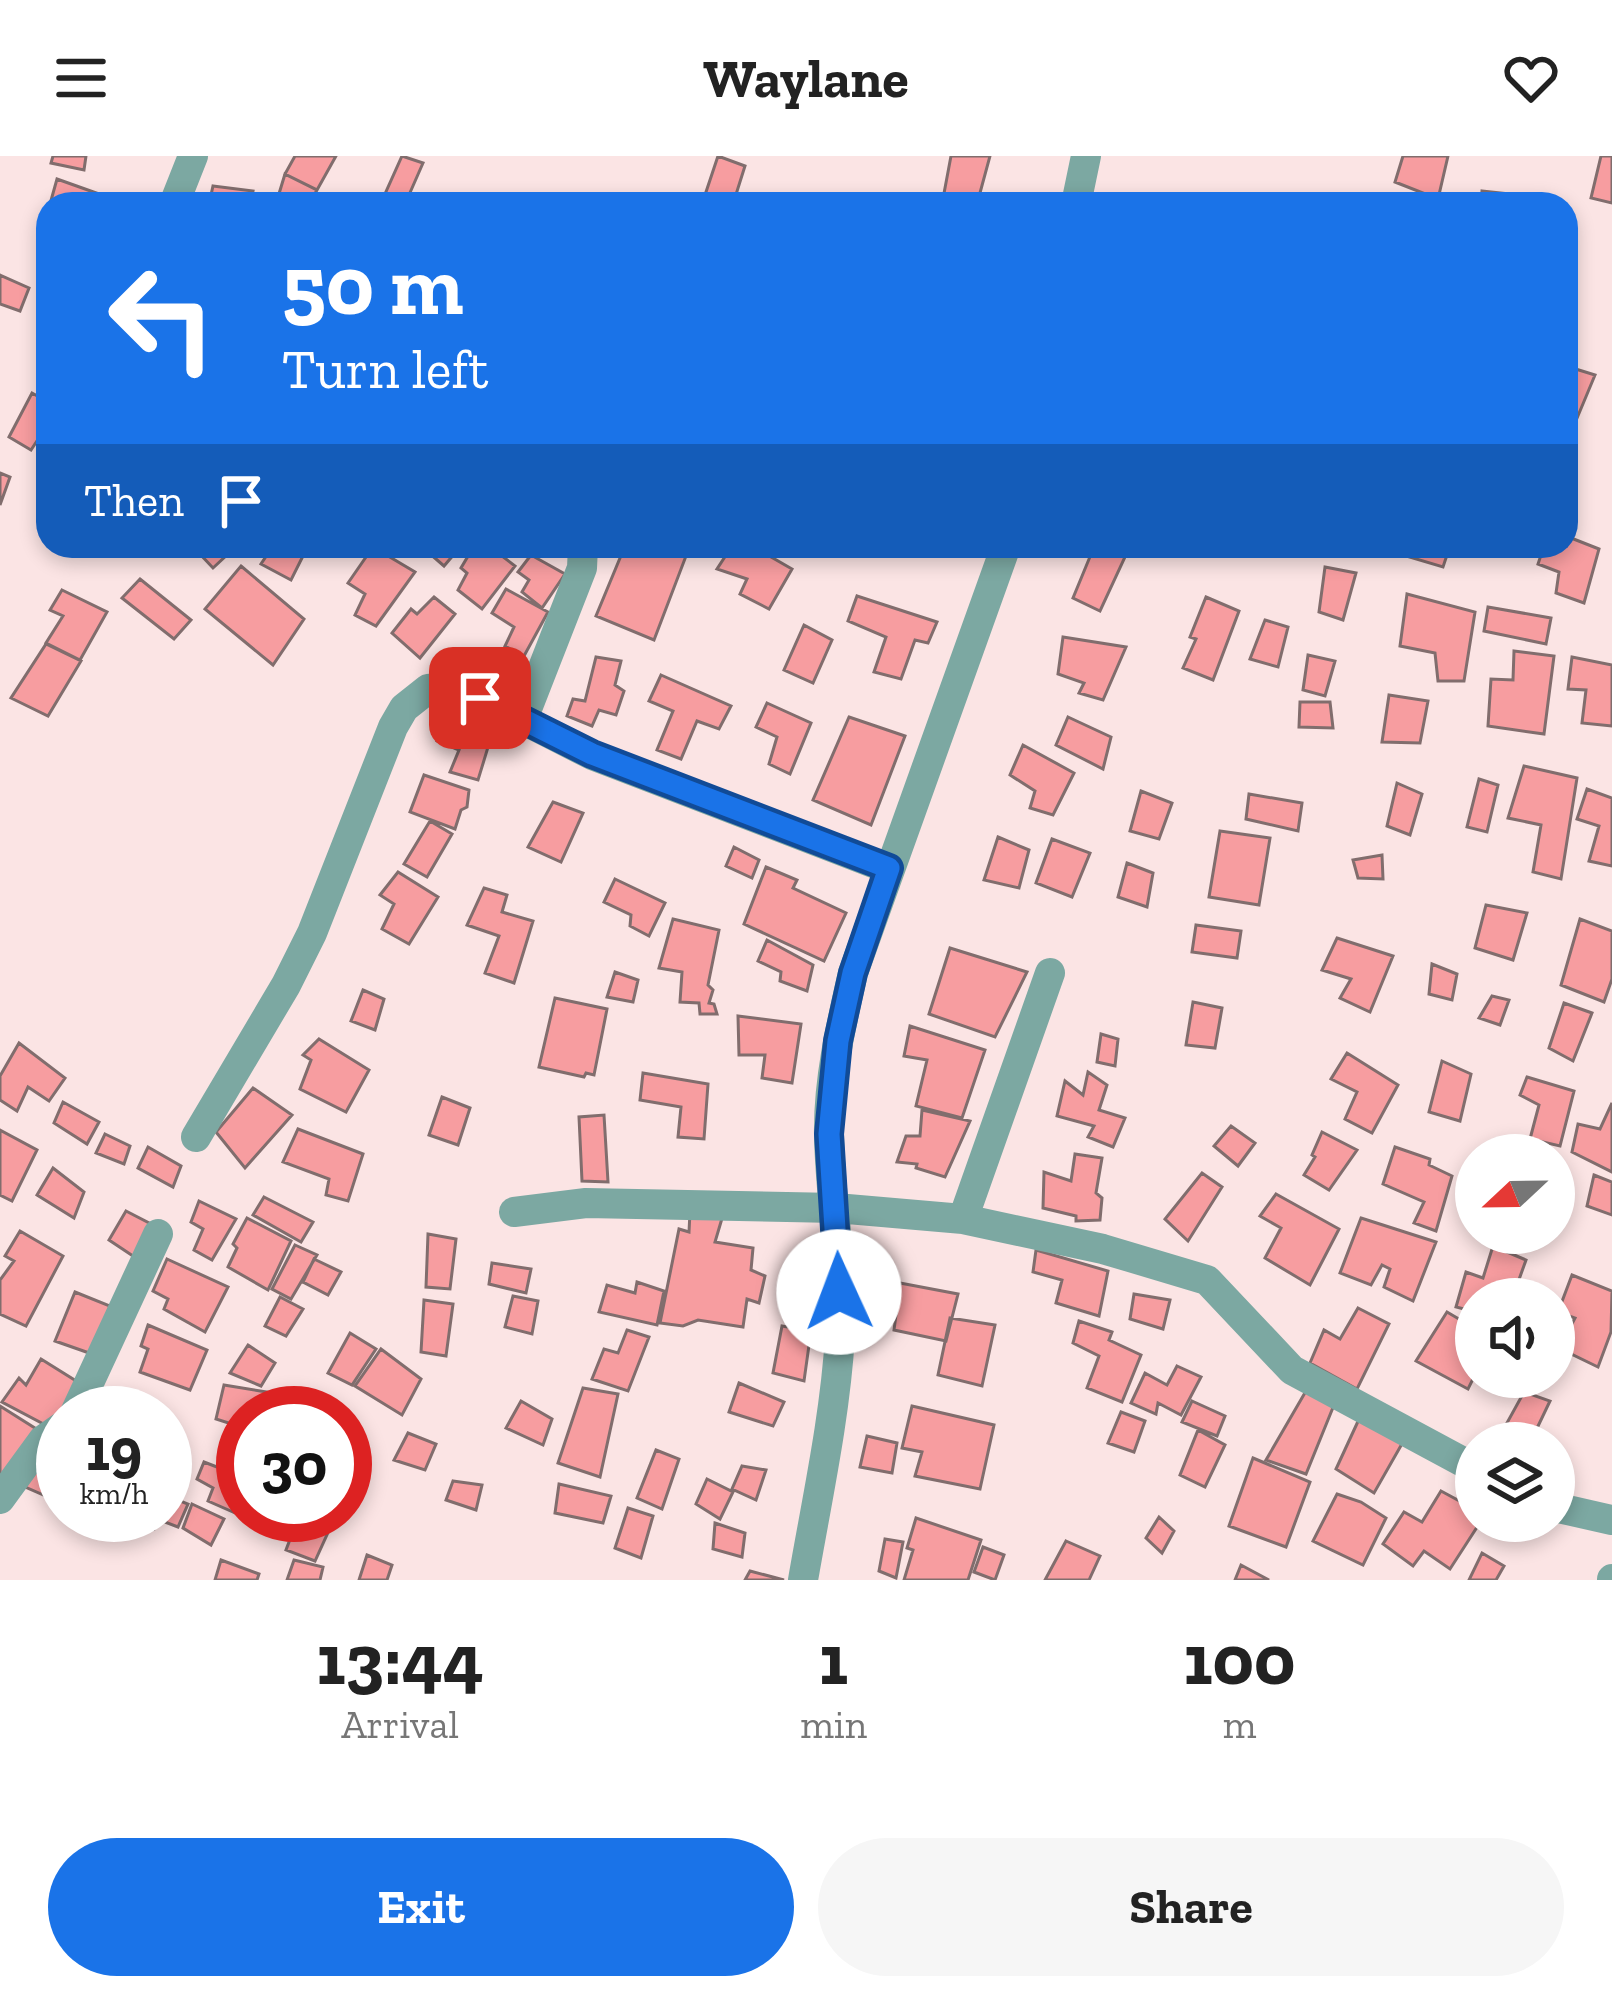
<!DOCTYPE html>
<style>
body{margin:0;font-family:"Zilla Slab",serif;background:#f6f6f6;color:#222;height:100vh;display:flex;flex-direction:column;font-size:45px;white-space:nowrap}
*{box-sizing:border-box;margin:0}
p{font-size:39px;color:#767676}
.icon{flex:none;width:66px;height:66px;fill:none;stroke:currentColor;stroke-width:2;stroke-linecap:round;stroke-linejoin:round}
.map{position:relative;height:1424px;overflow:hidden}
.details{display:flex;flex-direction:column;background:#fff;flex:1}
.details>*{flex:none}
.guide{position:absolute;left:36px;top:36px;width:1542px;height:366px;border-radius:36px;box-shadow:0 6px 18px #0003;background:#1a73e8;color:#fff;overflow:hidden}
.needle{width:78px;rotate:248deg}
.controls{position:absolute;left:1455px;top:978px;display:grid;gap:24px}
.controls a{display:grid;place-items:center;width:120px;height:120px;border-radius:50%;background:#fff;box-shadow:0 6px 18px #0003;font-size:60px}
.speed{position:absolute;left:36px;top:1230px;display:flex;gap:24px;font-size:60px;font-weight:700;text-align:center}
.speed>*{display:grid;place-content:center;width:156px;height:156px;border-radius:50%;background:#fff;box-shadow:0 6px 18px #0003;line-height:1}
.speed small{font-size:30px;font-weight:400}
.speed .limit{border:18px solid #d22;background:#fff;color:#111}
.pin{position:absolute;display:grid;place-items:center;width:102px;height:102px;color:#fff;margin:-51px;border-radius:24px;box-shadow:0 6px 18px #0006}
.me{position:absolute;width:132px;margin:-66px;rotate:358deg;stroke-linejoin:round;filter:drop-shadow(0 0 9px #0008)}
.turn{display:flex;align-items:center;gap:42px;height:252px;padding:0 48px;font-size:54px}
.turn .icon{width:156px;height:156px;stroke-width:2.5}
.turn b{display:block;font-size:84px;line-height:102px}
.then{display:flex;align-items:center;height:114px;padding:0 48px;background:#0003;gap:24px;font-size:45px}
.eta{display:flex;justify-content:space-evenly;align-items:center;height:204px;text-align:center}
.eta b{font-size:72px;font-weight:700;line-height:84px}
.cta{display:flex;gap:24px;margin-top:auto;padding:24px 48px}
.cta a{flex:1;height:138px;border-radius:72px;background:#1a73e8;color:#fff;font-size:48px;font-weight:700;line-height:138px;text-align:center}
.cta a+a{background:#f6f6f6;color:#222}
header{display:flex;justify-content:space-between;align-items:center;height:156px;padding:0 48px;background:#fff;font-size:54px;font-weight:700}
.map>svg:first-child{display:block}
.building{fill:#f79da0;stroke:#816d6d;stroke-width:3}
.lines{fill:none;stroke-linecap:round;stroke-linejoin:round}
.minor{stroke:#7ca8a2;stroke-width:30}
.route-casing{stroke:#114b97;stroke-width:30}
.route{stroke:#1a73e8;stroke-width:21}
</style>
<header><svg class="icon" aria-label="menu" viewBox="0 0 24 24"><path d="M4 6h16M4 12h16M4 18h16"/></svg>Waylane<svg class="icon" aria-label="heart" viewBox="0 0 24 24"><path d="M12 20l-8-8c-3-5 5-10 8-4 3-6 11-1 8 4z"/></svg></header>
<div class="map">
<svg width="1612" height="1424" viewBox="0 0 1612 1424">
<rect width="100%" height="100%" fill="#fbe4e4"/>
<path class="building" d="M53,0H86L84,14L51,7Z
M295,0H336L317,34L285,18Z
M402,0L423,7L405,48H386L389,42L385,38Z
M718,0L745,10L733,48L706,36Z
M951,0H990L977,48H942Z
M1403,0H1448L1438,43L1395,26Z
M1601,0H1612V47L1591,42Z
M285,18L317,34L309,48H280L278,41Z
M57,23L116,44L115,48H50Z
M213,30L253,35L250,48H209Z
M1482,35L1537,41L1536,48H1481Z
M0,119L29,132L20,155L0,148Z
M1566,210L1595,219L1575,267L1566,264Z
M32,237L48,246V268L31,294L9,281Z
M0,317L10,321L0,349Z
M1566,380L1599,393L1584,447L1556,437L1559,416L1538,408L1544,390H1566Z
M206,390H224L229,397L213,412L199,397Z
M273,390H308L291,424L261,408Z
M421,390H461L444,410Z
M474,390H489L515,410L482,453L458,434L467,417L461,412Z
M625,390H657L686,400L654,484L596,460Z
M732,390H752L792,413L769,453L740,438L747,423L717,413Z
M1408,390H1450L1443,411L1406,400Z
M373,391L415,416L376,470L355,459L365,438L348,427Z
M1094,391L1125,401L1100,455L1073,442Z
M531,399L565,418L542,452L522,436L529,424L518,416Z
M241,410L304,463L273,509L205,453Z
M1325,411L1356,417L1343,464L1319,456Z
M140,423L191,464L174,483L122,442Z
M506,433L548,456L524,500L505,490L514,471L492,457Z
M62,434L107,456L80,504L46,487L63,460L50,454Z
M1407,438L1475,456L1464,525H1438L1435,497L1400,490Z
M857,440L937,466L928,487L915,484L901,523L874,516L886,481L848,465Z
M434,441L455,458L420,502L392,477L411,453L417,458Z
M1206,441L1239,455L1213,524L1183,512L1196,483L1190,481Z
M1488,451L1551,462L1546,488L1484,475Z
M1265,464L1288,471L1278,511L1250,503Z
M804,469L832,484L813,527L784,514Z
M1063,481L1126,491L1103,544L1079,537L1084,527L1058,518Z
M46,488L81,505L48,560L11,542Z
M1514,495L1554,500L1544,578L1488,570L1491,523L1513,524Z
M1308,499L1335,505L1325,540L1303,534Z
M596,501L621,505L615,529L624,535L616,559L599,554L592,570L567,560L573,543L585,545Z
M1572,501L1612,509V570L1582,567L1586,534L1568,533Z
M661,519L731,550L719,573L697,565L681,603L657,594L673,555L649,545Z
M1389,539L1428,545L1420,587L1382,586Z
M1300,546H1330L1333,572L1299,571Z
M767,547L811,567L790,618L769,608L777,581L756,571Z
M445,560L492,578L478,624L450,616L459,594L437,585Z
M849,561L905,580L871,669L813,644Z
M1068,561L1111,581L1103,613L1056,589Z
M1023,589L1074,617L1053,659L1030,652L1035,635L1010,619Z
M1524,610L1577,622L1561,723L1533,716L1541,669L1508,662Z
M424,619L469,634L467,651L461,654L455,673L410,656Z
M1479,623L1498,629L1487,676L1467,671Z
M1397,627L1422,638L1410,679L1387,670Z
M1587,633L1612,642V710L1589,705L1599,670L1577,663Z
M1141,635L1172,647L1159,683L1130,675Z
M1249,638L1302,647L1298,675L1246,663Z
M553,646L583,657L561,706L528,691Z
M430,665L452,678L427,721L404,708Z
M1220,675L1270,682L1259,749L1209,741Z
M998,681L1029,694L1019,732L984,724Z
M1052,683L1090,697L1072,741L1036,727Z
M734,691L759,704L752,722L726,710Z
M1382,699L1383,723L1358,722L1353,704Z
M1127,707L1153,717L1147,751L1118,741Z
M766,711L797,724L793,732L846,757L824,805L744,768Z
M398,716L438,741L409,788L382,773L394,748L380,739Z
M615,723L665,747L649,780L630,770L631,759L604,746Z
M484,732L507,739L502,756L533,765L514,827L485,817L499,780L467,769Z
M1486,749L1527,757L1513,804L1475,792Z
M673,763L719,774L708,829L713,834L709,847L714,848L717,858H700L699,847L680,846L682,816L659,812Z
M1580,763L1612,775V823L1604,846L1561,829Z
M1196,769L1241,775L1237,802L1192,796Z
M1337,782L1393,800L1370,856L1340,842L1351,823L1322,814Z
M767,784L813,809L807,835L780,825L781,816L758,805Z
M950,792L1027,816L995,881L929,858Z
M1432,808L1457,818L1452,844L1429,838Z
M615,816L638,824L633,846L607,841Z
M363,834L384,843L375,874L351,865Z
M1492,840L1509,844L1500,869L1479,862Z
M555,842L607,853L594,919L586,917L584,921L539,911Z
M1193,846L1222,852L1215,892L1186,889Z
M1564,847L1592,857L1573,905L1549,892Z
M738,860L801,868L792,927L762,922L765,899H739Z
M910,870L985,894L962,962L916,950L927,904L904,900Z
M1101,878L1118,883L1115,910L1097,906Z
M319,883L369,914L346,956L300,933L311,904L303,899Z
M19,887L65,922L49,945L28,931L17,955L0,944V920Z
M1347,897L1398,929L1372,977L1345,963L1357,936L1331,923Z
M1442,905L1471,918L1460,965L1429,956Z
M1088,916L1107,929L1099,954L1125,962L1113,991L1088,981L1094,970L1057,960L1065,925L1083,939Z
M643,917L708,928L704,983L678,981L681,951L640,944Z
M1527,921L1574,935L1560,990L1530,983L1539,949L1520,939Z
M253,932L292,959L245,1012L216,976Z
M442,941L470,952L458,989L429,979Z
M63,946L99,966L87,988L54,967Z
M1612,947V1016L1572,996L1578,968L1600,973Z
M922,954L970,965L945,1021L916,1012L917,1008L897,1006L906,980H920Z
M604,959L608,1026L582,1025L579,961Z
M1231,970L1255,987L1238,1010L1214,990Z
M298,973L363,998L348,1045L326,1039L329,1023L283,1006Z
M0,974L37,994L12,1045L0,1039Z
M1322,976L1357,994L1329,1034L1304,1019L1315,1001L1312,999Z
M105,978L130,990L124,1008L96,997Z
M148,991L181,1010L173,1031L138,1012Z
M1395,991L1430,1003L1429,1009L1452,1020L1436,1075L1414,1067L1424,1046L1383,1028Z
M1075,998L1102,1002L1096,1037L1102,1042L1100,1064L1076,1065V1060L1043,1052L1044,1016L1071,1025Z
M53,1012L84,1036L74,1062L37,1039Z
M1202,1017L1222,1031L1188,1085L1165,1063Z
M1594,1019L1612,1026V1059L1587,1050Z
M1276,1038L1339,1073L1310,1129L1265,1102L1281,1072L1260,1060Z
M264,1041L313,1066L301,1086L253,1059Z
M199,1045L236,1063L212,1104L194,1094L203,1073L191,1066Z
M126,1055L151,1068L136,1102L109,1084Z
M690,1056L723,1059L715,1086L753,1092L751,1114L765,1120L759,1147L747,1143L743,1171L698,1164L683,1170L660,1167L679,1073L689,1076Z
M247,1062L291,1085L268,1134L228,1111L237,1092L233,1088Z
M1361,1062L1436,1086L1413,1145L1384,1131L1390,1113L1382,1109L1371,1129L1340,1117Z
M20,1075L63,1100L26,1170L0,1158V1124L14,1105L5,1100Z
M428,1078L456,1083L450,1133L426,1131Z
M295,1089L317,1099L291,1143L272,1133Z
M1493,1090L1526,1104L1512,1143H1476V1156L1456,1151L1466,1116L1483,1122Z
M1036,1094L1108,1115L1099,1160L1056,1147L1062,1124L1033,1116Z
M167,1103L228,1131L205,1176L164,1153L168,1143L153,1135Z
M314,1103L341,1116L328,1139L303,1126Z
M492,1107L531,1113L526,1137L489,1128Z
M1572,1119L1612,1135L1611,1176L1598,1211L1559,1192L1575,1162L1558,1156Z
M637,1126L664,1135L657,1169L599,1156L607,1129L635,1137Z
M900,1127L958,1138L946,1185L894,1174Z
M75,1136L110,1150L92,1198L55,1185Z
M1134,1138L1170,1144L1163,1173L1130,1163Z
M513,1140L538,1145L532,1178L505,1171Z
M280,1141L303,1153L286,1180L265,1170Z
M424,1144L453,1148L446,1200L421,1196Z
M1358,1152L1389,1168L1357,1233L1310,1207L1324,1174L1340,1183Z
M1447,1156L1476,1173V1217L1468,1233L1416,1205Z
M950,1162L995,1169L982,1230L938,1219Z
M1079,1165L1112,1176L1109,1184L1141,1199L1122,1246L1087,1232L1099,1200L1073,1187Z
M148,1169L207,1194L190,1234L140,1216L148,1193L141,1190Z
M782,1170L811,1175L804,1225L773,1217Z
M627,1174L649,1181L628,1235L592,1223L604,1193L618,1197Z
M350,1177L376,1193L352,1229L328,1217Z
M248,1189L275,1207L261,1230L230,1217Z
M381,1193L421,1223L402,1259L355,1230Z
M41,1203L81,1228L53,1273L2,1246L19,1222L26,1229Z
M1177,1210L1201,1221L1181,1259L1158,1247L1156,1258L1131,1247L1145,1217L1167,1229Z
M739,1227L784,1246L773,1270L729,1256Z
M224,1229L273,1237L269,1257H243L241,1271L216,1263Z
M583,1232L618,1238L600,1321L558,1307Z
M1306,1235L1334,1249L1306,1318L1266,1304Z
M1524,1236L1550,1245L1530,1287H1519L1502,1276Z
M521,1245L552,1263L543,1289L506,1272Z
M1192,1245L1225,1260L1217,1280L1182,1266Z
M0,1250L38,1274L0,1334Z
M912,1250L994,1269L980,1333L915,1320L922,1296L902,1292Z
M1121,1256L1145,1265L1134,1296L1108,1287Z
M1360,1261L1403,1286L1374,1337L1336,1313Z
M1198,1274L1225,1289L1205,1331L1180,1319Z
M408,1277L436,1288L425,1314L394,1304Z
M867,1280L897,1287L892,1317L860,1311Z
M50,1282L63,1288V1334L60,1333L55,1344L23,1330Z
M345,1283L365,1293L345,1330Z
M656,1294L679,1303L662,1353L637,1342Z
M1253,1302L1310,1326L1286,1391L1229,1370Z
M204,1306L243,1321L240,1359L208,1345L213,1332L197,1323Z
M742,1310L766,1314L756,1344L732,1333Z
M707,1323L733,1336L720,1363L696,1348Z
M453,1325L482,1329L476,1354L446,1344Z
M559,1328L611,1340L603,1367L555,1357Z
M1441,1335L1476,1354V1365H1481L1450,1413L1424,1395L1413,1410L1383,1388L1404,1356L1422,1366Z
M1337,1338L1361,1346L1386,1362L1363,1409L1313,1385Z
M165,1339L188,1348L178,1371L157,1363L154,1373L128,1363L130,1359H165Z
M192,1348L224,1363L211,1389L183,1372Z
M628,1352L653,1360L641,1402L615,1392Z
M1159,1361L1174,1375L1162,1397L1146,1382Z
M916,1362L981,1384L968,1424H904L913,1394L907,1392Z
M297,1365L330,1372L315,1405L286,1394Z
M715,1367L745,1377L742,1401L713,1393Z
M885,1383L903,1386L896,1422L879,1415Z
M1066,1385L1100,1400L1089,1424H1045Z
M983,1391L1004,1399L995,1424L974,1416Z
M1482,1397L1504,1410L1496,1424H1469Z
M367,1399L392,1409L387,1424H359Z
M221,1404L259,1418L257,1424H215Z
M294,1404L323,1411L320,1424H287Z
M1241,1409L1269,1424H1235Z
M750,1415L784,1424H745Z"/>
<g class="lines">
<path class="minor" d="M174,48L193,0
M1076,48L1086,0
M523,563L582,412L583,390
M196,981L286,829L312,777L393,571L404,552L428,533L447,531L480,542L592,599L889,713
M514,1056L586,1047L836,1052L963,1063L1103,1093L1207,1124L1292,1214L1476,1313
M963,1063L1050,817
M75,1257L158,1078
M0,1343L43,1284L63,1270
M1554,1351L1612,1364
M803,1424C817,1343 835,1262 840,1180C844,1113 830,1046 829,979C828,925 841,869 853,817L1006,390
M1612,1424V1423"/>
</g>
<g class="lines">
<g class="route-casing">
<path id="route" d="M480,542L592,598L889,712L853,817L838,885L829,978L839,1136"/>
</g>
<use href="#route" class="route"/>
</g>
</svg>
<div class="controls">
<a><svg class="needle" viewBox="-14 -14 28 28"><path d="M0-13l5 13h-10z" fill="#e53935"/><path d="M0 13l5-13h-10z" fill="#767676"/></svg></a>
<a><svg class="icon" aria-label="sound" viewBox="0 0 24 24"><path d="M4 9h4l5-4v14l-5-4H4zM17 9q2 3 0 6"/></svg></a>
<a><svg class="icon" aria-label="layers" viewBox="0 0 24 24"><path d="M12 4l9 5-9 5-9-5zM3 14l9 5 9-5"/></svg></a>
</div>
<div class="speed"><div>19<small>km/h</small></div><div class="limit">30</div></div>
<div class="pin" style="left:480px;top:542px;background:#d93025"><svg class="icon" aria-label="arrive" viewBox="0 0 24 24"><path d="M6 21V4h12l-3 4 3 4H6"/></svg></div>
<svg class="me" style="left:839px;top:1136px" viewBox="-20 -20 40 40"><circle r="19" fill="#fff"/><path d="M0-13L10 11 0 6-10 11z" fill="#1a73e8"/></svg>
<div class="guide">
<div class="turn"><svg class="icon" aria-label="left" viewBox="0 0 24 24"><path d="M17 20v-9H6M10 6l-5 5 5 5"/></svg><div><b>50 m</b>Turn left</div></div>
<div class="then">Then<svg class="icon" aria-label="arrive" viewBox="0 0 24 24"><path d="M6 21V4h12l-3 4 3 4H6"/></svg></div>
</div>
</div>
<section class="details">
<div class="eta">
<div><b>13:44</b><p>Arrival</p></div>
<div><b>1</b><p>min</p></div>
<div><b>100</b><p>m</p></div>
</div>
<div class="cta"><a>Exit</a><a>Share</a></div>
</section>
